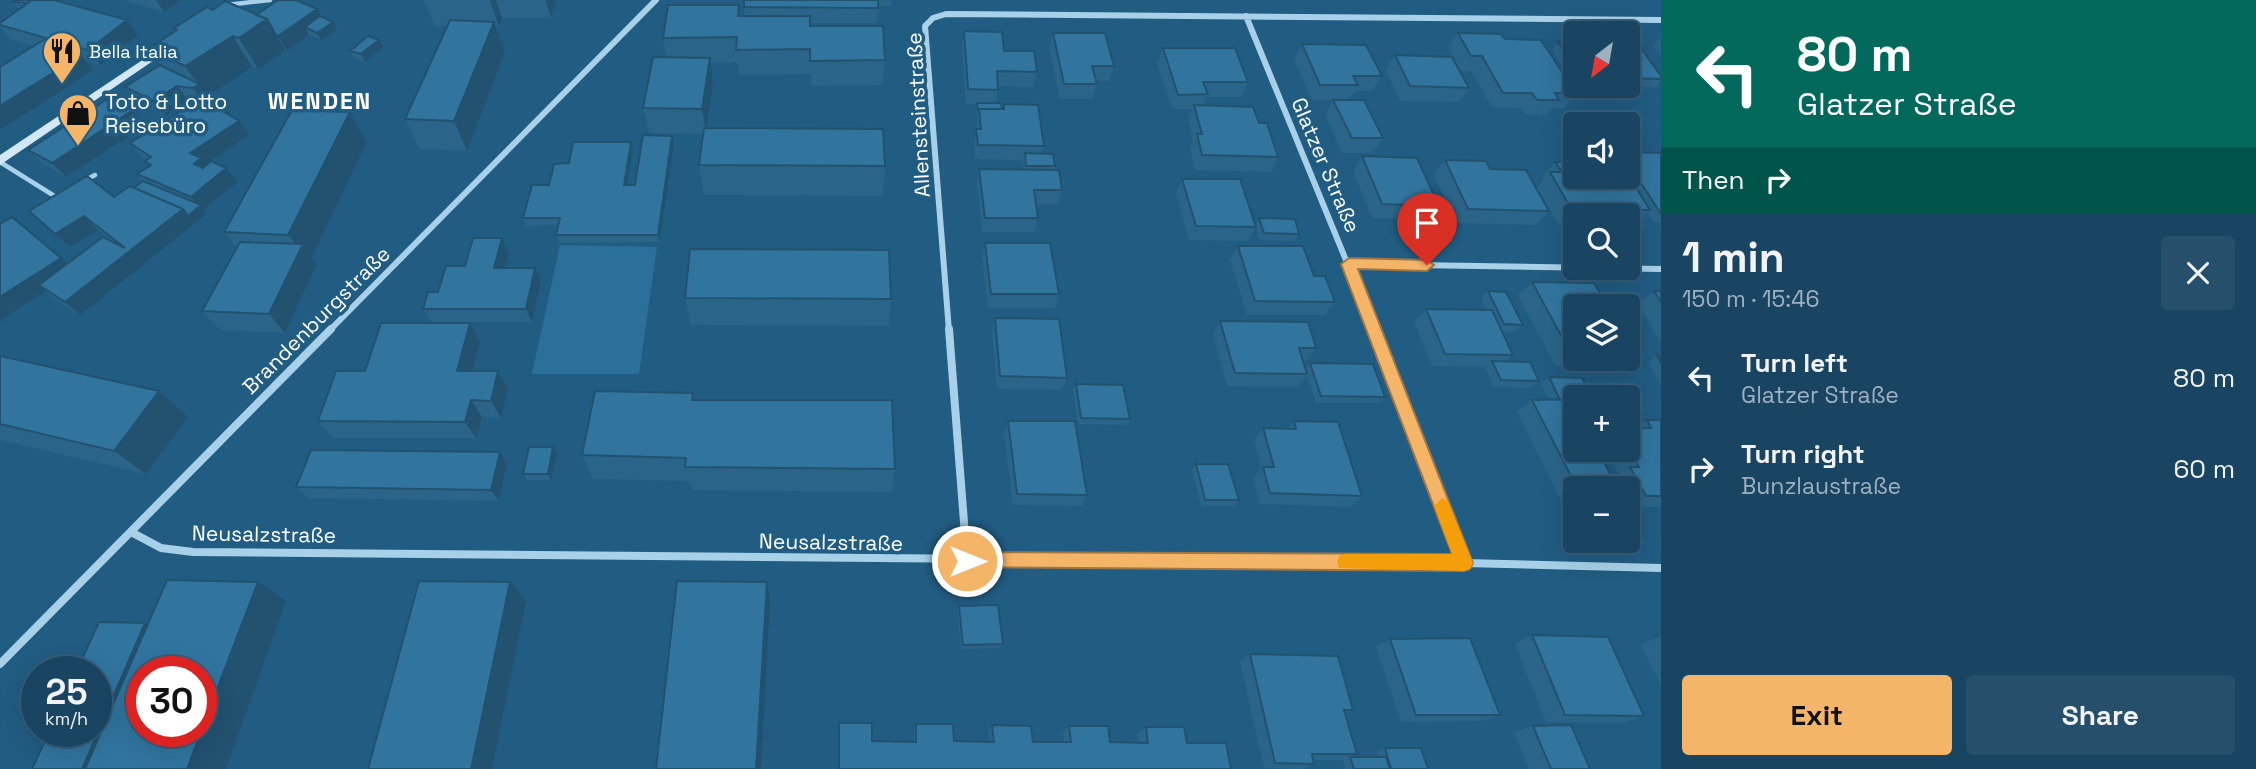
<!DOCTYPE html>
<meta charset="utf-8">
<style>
body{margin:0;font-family:"Space Grotesk",sans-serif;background:#264f6b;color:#f1f3f6;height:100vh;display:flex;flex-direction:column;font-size:26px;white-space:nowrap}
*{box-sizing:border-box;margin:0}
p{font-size:23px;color:#9fb1be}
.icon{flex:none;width:38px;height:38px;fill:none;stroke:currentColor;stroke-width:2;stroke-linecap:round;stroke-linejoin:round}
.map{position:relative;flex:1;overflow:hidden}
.sheet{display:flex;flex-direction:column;background:#194562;width:595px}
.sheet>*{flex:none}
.guide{background:#00695c;color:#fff;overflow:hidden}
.needle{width:46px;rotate:211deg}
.fabs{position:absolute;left:1563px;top:21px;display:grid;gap:14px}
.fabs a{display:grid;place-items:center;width:77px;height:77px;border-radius:7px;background:#194562;box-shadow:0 7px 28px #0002,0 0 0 2px #375d77;font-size:35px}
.speed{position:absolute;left:21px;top:656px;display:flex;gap:14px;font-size:35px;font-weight:700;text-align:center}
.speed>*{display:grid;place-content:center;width:91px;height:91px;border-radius:50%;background:#194562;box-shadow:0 7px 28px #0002,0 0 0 2px #375d77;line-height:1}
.speed small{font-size:18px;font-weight:400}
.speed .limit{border:10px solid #d22;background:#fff;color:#111}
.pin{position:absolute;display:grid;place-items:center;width:60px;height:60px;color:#fff;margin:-72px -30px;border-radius:50% 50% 50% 0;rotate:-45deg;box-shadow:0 0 7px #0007}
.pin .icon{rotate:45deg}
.me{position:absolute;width:77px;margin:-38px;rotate:90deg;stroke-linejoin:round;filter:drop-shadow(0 0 5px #0008)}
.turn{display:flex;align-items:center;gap:24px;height:147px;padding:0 21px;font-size:32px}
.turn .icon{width:91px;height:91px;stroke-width:2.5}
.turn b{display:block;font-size:49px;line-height:60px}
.then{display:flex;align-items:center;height:66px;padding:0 21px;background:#0003;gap:14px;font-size:26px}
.round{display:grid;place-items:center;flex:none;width:74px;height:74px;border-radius:7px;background:#264f6b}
.head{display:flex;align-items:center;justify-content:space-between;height:119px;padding:0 21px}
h1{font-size:42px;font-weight:700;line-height:52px}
.primary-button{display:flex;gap:14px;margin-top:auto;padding:14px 21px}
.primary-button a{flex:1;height:80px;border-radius:7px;background:#f5b569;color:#111;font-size:28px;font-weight:700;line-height:80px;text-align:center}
.primary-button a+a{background:#264f6b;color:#f1f3f6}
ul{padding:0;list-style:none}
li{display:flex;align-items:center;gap:21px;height:91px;padding:0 21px}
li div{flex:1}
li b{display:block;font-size:26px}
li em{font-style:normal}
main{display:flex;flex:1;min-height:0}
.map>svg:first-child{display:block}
.green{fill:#2b709a}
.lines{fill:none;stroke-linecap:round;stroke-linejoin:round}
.lane{stroke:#a8d0e8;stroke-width:4.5}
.street-far1{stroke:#a8d0e8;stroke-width:6}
.street{stroke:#a8d0e8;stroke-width:8}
.secondary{fill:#d2e8f7;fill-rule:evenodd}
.wall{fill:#2a6589}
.shaded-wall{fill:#22526f}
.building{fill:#31759f;stroke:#22526f;stroke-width:2}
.route{fill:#f5b569;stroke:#9f7644;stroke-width:2}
.slow{fill:#f59e0b}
.labels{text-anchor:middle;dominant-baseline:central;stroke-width:7;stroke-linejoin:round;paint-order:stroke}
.far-poi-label{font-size:18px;fill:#fff;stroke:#215c82;text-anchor:start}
.poi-label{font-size:21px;fill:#fff;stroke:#215c82;text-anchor:start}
.street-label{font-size:21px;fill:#fff;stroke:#215c82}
.far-district-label{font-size:23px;font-weight:bold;letter-spacing:2px;fill:#fff;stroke:#215c82}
</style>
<main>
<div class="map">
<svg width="1661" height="769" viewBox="0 0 1661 769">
<rect width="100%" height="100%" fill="#215c82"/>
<path class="green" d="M560,245L657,247L639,374H532Z"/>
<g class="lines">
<path class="lane" d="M226,5L270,0
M0,162L56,197L60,194
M84,181L95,175"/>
<path class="street-far1" d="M1246,16L1375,331
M1349,264L1661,269
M329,331L656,0
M949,331L925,26L933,18L946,14L1661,20"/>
<path class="street" d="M949,329L967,561
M1374,329L1464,563
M131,532L161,548L193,552L1464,563L1661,568
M0,664L331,329"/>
<path class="secondary" d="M168,43L172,44V48L0,165V155Z"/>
</g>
<path class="wall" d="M16,0H57L127,20L138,35L100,65L85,61L93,70L34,46L11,40L0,27V23L19,9L13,2Z
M123,0H181L164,12Z
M424,0H556L551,18H502L499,26H496L505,52L467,151L420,149L405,119L447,26H435Z
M744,0H891V6H878L877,23H810V26L885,60L883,85L811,86V74L739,75L737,62L710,63L713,83L707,128L885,166L883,196L704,195L699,165L703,134L649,133L643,108L667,58L663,38L739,5L740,16H744Z
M213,10L256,15L320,16L337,30L321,40L309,35L287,51L285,50L258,69L252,67L209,95L232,117L239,121L249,135L206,164L237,182L204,209L207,213L80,315L54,299L46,291L0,321L68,264L112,241L98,230L70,247L29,211L114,197L134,188L143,181L137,174L149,166L145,161L146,160L143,158L130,143L196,102L188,100L166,116L137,102L125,87L160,65L148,49L175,31L174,28Z
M964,31L1004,51L1037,72L1033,87L998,86L996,103L1002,109L1004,104L1044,146L1042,154L1055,166L1054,170L1062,190L1058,204H1036L1038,218L1034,232H982L977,183L979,169H1024L1023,160L975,159L974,143L977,129V119L976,110L977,104H966L962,46Z
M1053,33L1114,66L1109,81H1096L1097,84L1092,99H1060L1049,48Z
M1458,33L1576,93L1564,108H1553L1547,115L1525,114L1520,108L1492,107L1471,71H1460L1448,48Z
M1660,38H1661V56L1653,46Z
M379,40L383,47L365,62L354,58L350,51Z
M1558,42H1575V85L1552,50Z
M1628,43L1661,76V81L1656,87L1595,86H1628Z
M1302,44L1382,76L1372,91H1355L1349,100L1383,138L1373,153H1342L1325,114L1333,100H1312L1294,59Z
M1163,48L1248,82L1241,97H1207L1203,105L1259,123L1278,157L1271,172L1195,170L1190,148L1193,141L1188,120L1192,109H1172L1157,63Z
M1395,55L1469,88L1458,102L1400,101L1386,70Z
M133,110L145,125L66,177L43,164L28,150Z
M350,112L367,142L312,257L317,264L285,333L220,330L202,311L237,247L224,232Z
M672,136L674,143L660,242L559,243L556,235L558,225L526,226L523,218L569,163L631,142L633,150L627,185H635Z
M1628,152L1661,153V223L1654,222L1648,213L1635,224H1628V215H1575V224H1558L1537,187L1544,179L1542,177L1555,162L1628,177Z
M1362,156L1439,206L1428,220L1372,218L1353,171Z
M1445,160L1490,169L1549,211L1535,225L1456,223L1434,175Z
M1182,179L1255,225L1259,218L1299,234L1295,241L1260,240L1256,227L1248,241L1189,240L1176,193Z
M985,243L1059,294L1055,308H988L982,257Z
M1238,246L1314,276L1335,302L1325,315H1247L1230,260Z
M509,252L504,268L541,282L532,322H432L423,309L438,292L465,266Z
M1532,282L1575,306V359H1628V340L1636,354L1619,367L1555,366L1518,295Z
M1488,291L1523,325L1515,332L1502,331L1513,355L1506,361L1539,381L1531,388L1493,386L1485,367L1432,366L1414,322L1426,309L1487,310L1481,298Z
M1654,291H1661V343L1638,304Z
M685,298L891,299L889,326L691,325Z
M995,318L1067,378L1062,390L997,389L992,331Z
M1220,321L1316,348L1306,361H1303L1306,369L1310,363L1385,397L1379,403H1316L1307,376L1297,387L1227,386L1213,334Z
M470,323L480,341L472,371H498L508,389L501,418L482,417L476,438H333L318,421L365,371Z
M1657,355L1661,356V386L1648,362Z
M0,356L159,391L188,417L146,474L0,440Z
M1549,377L1575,397V450L1612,479L1619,474L1606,450H1628V428H1635L1647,420H1661V507H1628V488H1575V506H1564L1517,412L1532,400H1549L1541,384Z
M1076,384L1130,419L1127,425L1078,424L1073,391Z
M694,400L895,469L892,492L692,490L689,481L593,479L582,455Z
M1008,421L1087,495L1082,506L1013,505L1004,433Z
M1294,421L1362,496L1350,507L1260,504L1253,478L1261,468L1254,440L1263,428H1288Z
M557,453L551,480H527L523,474Z
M507,463L499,501L308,498L296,487Z
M1196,464L1239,500L1234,506H1201L1192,470Z
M959,606L1003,644L1000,648L961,649L957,611Z
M1532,635L1644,716L1623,723L1546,722L1515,644Z
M1661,636V686L1641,644Z
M1390,639L1500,715L1482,721L1401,722L1376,647Z
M1250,654L1353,710L1345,714L1357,754L1350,757H1379L1377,751L1385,748L1428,769H1345L1343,760H1313L1314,764L1302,769L1264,768L1240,662Z
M916,724L954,741L989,742L988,731L992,725L1033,742H1064L1063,732L1069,726L1110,742H1139L1137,733L1146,727L1187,743L839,769L872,741L914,742V730Z
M1533,726L1590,769H1529L1514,732Z"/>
<path class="shaded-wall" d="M156,0H181L164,12Z
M490,0H496L502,18L499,26Z
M545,0H556L551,18Z
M317,9L325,24L305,27L309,35L287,51L278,36Z
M267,19L285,50L258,69L239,38Z
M127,20L138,35L100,65L88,50Z
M333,22L337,30L321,40L317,33Z
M494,22L505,52L467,151L454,121Z
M233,36L252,67L208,96L203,103L193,88L198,84L185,66Z
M379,40L383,47L365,62L361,54Z
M81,55L93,70L0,130V106Z
M710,58L713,83L706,134L702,109Z
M177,86L188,100L166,116L154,101Z
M223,103L233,118L216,107Z
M133,110L145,125L66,177L52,163Z
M350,112L367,142L312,257L317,264L285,333L269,314L300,250L288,235Z
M239,121L249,135L206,164L213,172L194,164L190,153Z
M672,136L674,143L660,242L658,235Z
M631,142L633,150L626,192L624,185Z
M226,168L237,182L204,209L207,213L195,223L80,315L65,302L183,209L199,207L191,197Z
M84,216L98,230L70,247L55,234Z
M502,238L509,252L501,282L494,268Z
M61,258L76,271L39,285L46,291L0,321V297Z
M535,268L541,282L532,322L526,309Z
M470,323L480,341L468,388L457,371Z
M498,371L508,389L501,418L491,401Z
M159,391L188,417L146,474L114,451Z
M471,400L482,417L476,438L465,422Z
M553,447L557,453L551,480L548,474Z
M500,452L507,463L499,501L491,490Z
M258,582L286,601L226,769H187Z
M510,582L526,601L492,769H471Z
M767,582L770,601L761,769H756Z
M145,623L154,627L94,769H82Z"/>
<path class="building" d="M16,0H32L28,3L13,2Z
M32,0H54L127,20L88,50L0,25V23Z
M278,0H296L317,9L278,36L276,35L267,19L256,15Z
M744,0H878V8L744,7Z
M225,1L267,19L239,38L233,36L185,66L148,49L177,30L174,28L207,7L213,10Z
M668,5H739L738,16H810V26H883L885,60L810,61V49L736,50L737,37L663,38Z
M320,16L333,22L317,33L305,27Z
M450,20L494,22L454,121L405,119Z
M964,31L1002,32L1004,51H1034L1037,72L997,71L998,90L968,89Z
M1053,33H1105L1114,66H1092L1097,84H1064Z
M1458,33L1501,34L1505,39L1541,40L1576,93H1555L1559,100H1537L1532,93H1503L1482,56H1471Z
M368,36L379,40L361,54L350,51Z
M45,39L81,55L0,106V67Z
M1558,42H1575V68Z
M1628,43H1637L1661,76V79L1628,78Z
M1302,44L1366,45L1382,76H1353L1358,85H1320Z
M1163,48H1235L1248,82H1203L1208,94L1178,95Z
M1395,55L1452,57L1469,88L1410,86Z
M653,57L710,58L702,109L643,108Z
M160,65L199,84L193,88L177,86L154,101L125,87Z
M208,94L223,103L216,107L239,121L190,153L201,158L194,164L203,168L211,161L226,168L191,197L137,174L151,165L145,161L151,157L130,143Z
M109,98L133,110L52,163L28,150Z
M1333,100H1364L1383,138H1352Z
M977,103H1001L1002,109H979V111H978Z
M1004,104L1038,105L1044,146L978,145L976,129H981L979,109H1004Z
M1194,105L1253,107L1259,123H1267L1278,157L1202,155L1197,134H1202Z
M292,110L350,112L288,235L224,232Z
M704,128L883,129L885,166L699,165Z
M643,135L672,136L658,235H556L560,218H523L532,185H549L554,164L569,163L573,142H631L624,185H635Z
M1628,152L1661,153V214L1628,163Z
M1025,153L1053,154L1055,166H1026Z
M1362,156L1417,158L1439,206L1382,204Z
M1445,160L1486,161L1490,169L1526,170L1549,211L1468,209Z
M1555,162H1575V177H1628V175L1650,210H1572L1550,172H1562Z
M979,169L1059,170L1062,190H1034L1038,218H985Z
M87,176L114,197L130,186L183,209L65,302L39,285L103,237L125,248L84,216L55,234L29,211Z
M1182,179H1240L1256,227L1196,226Z
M143,181L201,205L188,216L183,209L134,188Z
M12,217L61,258L0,297V224Z
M1259,218L1295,219L1299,234L1264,233Z
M473,238H502L494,268H535L526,309H423L428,292H438L446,266H465Z
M240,242L303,244L269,314L202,311Z
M985,243H1050L1059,294H991Z
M1238,246H1303L1314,276H1325L1335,302L1255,301Z
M690,249L889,250L891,299L685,298Z
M1532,282L1594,283L1608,306H1575V354H1571Z
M1488,291L1506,292L1523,325L1504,324Z
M1654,291H1661V302Z
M1426,309L1492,310L1513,355L1445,354Z
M995,318L1059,319L1067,378L1000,376Z
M1220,321L1308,322L1316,348H1299L1307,374L1235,373Z
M381,323H470L457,371H498L491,401L471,400L465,422L318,421L336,371H365Z
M1628,340L1636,354H1628Z
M1657,355L1661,356V363Z
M0,356L159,391L114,451L0,424Z
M1492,361L1530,362L1539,381L1501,380Z
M1310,363L1373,364L1385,397L1321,396Z
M1549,377L1582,378L1592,397H1575V408L1570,399L1560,400Z
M1076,384L1123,385L1130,419L1081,418Z
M595,391L693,393L692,400H892L895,469L685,467L686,458L582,455Z
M1570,399L1575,408V450H1597L1618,488H1577L1532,400Z
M1647,420H1661V496H1646L1630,467H1639L1628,446V428H1651Z
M1008,421H1075L1087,495L1017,494Z
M1294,421L1338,422L1362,496L1270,493L1263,467H1274L1263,428L1296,429Z
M529,447H553L548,474H523Z
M311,450L500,452L491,490L296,487Z
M1196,464H1228L1239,500H1205Z
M167,580L258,582L201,731V672H142V732H201L187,769H85Z
M419,581L510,582L471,769H368Z
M677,581L767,582L756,769H656Z
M998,605L1003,644L963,645L959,606Z
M99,622L145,623L82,769H32L49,732H96V672H76Z
M1532,635L1608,637L1644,716L1565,715Z
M1470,638L1500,715H1416L1390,639Z
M1250,654L1338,656L1353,710H1344L1357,754H1312L1314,764L1275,763Z
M839,723H872V741L916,742V724H953L954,741L994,742L992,725L1031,726L1033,742H1071L1069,726H1108L1110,742L1148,743L1146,727H1184L1187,743H1226L1231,769H839Z
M1571,725L1590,769H1551L1533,726Z
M1385,748H1421L1428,769H1391Z
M1350,757H1386L1390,769H1354Z"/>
<path class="route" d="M1349,258L1427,260L1434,265L1427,271L1358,269L1473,563L1470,569L1464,571L961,567L958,561L961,555L967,552L1452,554L1341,264Z"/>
<path class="slow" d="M1442,498L1448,501L1473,563L1470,569L1464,571L1339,568L1337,562L1339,556L1346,554H1452L1434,506Z"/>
<defs>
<g id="restaurant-pin" transform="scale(2.0125)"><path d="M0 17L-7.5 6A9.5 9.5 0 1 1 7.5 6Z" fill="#f5b569" stroke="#215c82"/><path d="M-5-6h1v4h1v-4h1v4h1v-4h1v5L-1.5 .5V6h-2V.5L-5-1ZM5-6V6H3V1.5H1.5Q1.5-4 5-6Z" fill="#111"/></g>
<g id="shop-pin" transform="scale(2.0125)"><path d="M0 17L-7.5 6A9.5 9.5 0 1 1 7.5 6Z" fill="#f5b569" stroke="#215c82"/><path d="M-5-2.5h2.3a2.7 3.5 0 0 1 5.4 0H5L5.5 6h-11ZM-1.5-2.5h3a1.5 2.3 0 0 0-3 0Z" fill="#111"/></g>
</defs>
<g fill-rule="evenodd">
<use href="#restaurant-pin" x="62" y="51"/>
<use href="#shop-pin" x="78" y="113"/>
</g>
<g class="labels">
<g class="far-poi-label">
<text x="89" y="51">Bella Italia</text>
</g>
<g class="poi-label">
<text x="105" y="101">Toto &amp; Lotto<tspan x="105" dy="24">Reisebüro</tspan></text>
</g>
<g class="street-label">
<text transform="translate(918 115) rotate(-93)">Allensteinstraße</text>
<text transform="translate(1326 165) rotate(67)">Glatzer Straße</text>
<text transform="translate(316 320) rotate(-45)">Brandenburgstraße</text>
<text transform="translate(264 534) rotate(1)">Neusalzstraße</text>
<text transform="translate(831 542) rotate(1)">Neusalzstraße</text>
</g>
<g class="far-district-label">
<text x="320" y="101">WENDEN</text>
</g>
</g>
</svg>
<div class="fabs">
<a><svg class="needle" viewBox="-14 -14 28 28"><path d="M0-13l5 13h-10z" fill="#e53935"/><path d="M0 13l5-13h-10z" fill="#9fb1be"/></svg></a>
<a><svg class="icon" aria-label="sound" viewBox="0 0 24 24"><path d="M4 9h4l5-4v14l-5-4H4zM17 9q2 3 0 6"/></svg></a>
<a><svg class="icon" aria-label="search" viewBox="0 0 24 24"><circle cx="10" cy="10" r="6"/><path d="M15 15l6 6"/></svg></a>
<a><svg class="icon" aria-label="layers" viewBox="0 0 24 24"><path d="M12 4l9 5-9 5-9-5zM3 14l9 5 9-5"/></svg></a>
<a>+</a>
<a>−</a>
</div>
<div class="speed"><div>25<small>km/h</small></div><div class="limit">30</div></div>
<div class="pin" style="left:1427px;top:265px;background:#d93025"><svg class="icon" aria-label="arrive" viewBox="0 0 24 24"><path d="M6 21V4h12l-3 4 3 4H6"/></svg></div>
<svg class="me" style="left:967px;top:561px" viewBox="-20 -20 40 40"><circle r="17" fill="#f5b569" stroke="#fff" stroke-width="3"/><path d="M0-11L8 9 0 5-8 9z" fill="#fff"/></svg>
</div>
<section class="sheet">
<div class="guide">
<div class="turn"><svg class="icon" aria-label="left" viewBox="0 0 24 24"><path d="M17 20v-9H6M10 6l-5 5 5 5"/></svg><div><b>80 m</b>Glatzer Straße</div></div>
<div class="then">Then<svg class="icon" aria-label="right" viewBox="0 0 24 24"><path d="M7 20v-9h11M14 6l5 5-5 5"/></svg></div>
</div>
<div class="head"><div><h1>1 min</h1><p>150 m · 15:46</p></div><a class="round"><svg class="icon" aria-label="close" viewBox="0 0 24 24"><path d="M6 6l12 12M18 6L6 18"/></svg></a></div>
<ul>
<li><svg class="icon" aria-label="left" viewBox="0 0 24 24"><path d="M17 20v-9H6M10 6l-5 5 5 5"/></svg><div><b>Turn left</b><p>Glatzer Straße</p></div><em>80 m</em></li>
<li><svg class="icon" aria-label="right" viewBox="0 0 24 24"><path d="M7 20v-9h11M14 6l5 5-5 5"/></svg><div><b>Turn right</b><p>Bunzlaustraße</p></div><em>60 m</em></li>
</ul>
<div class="primary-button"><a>Exit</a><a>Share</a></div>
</section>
</main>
